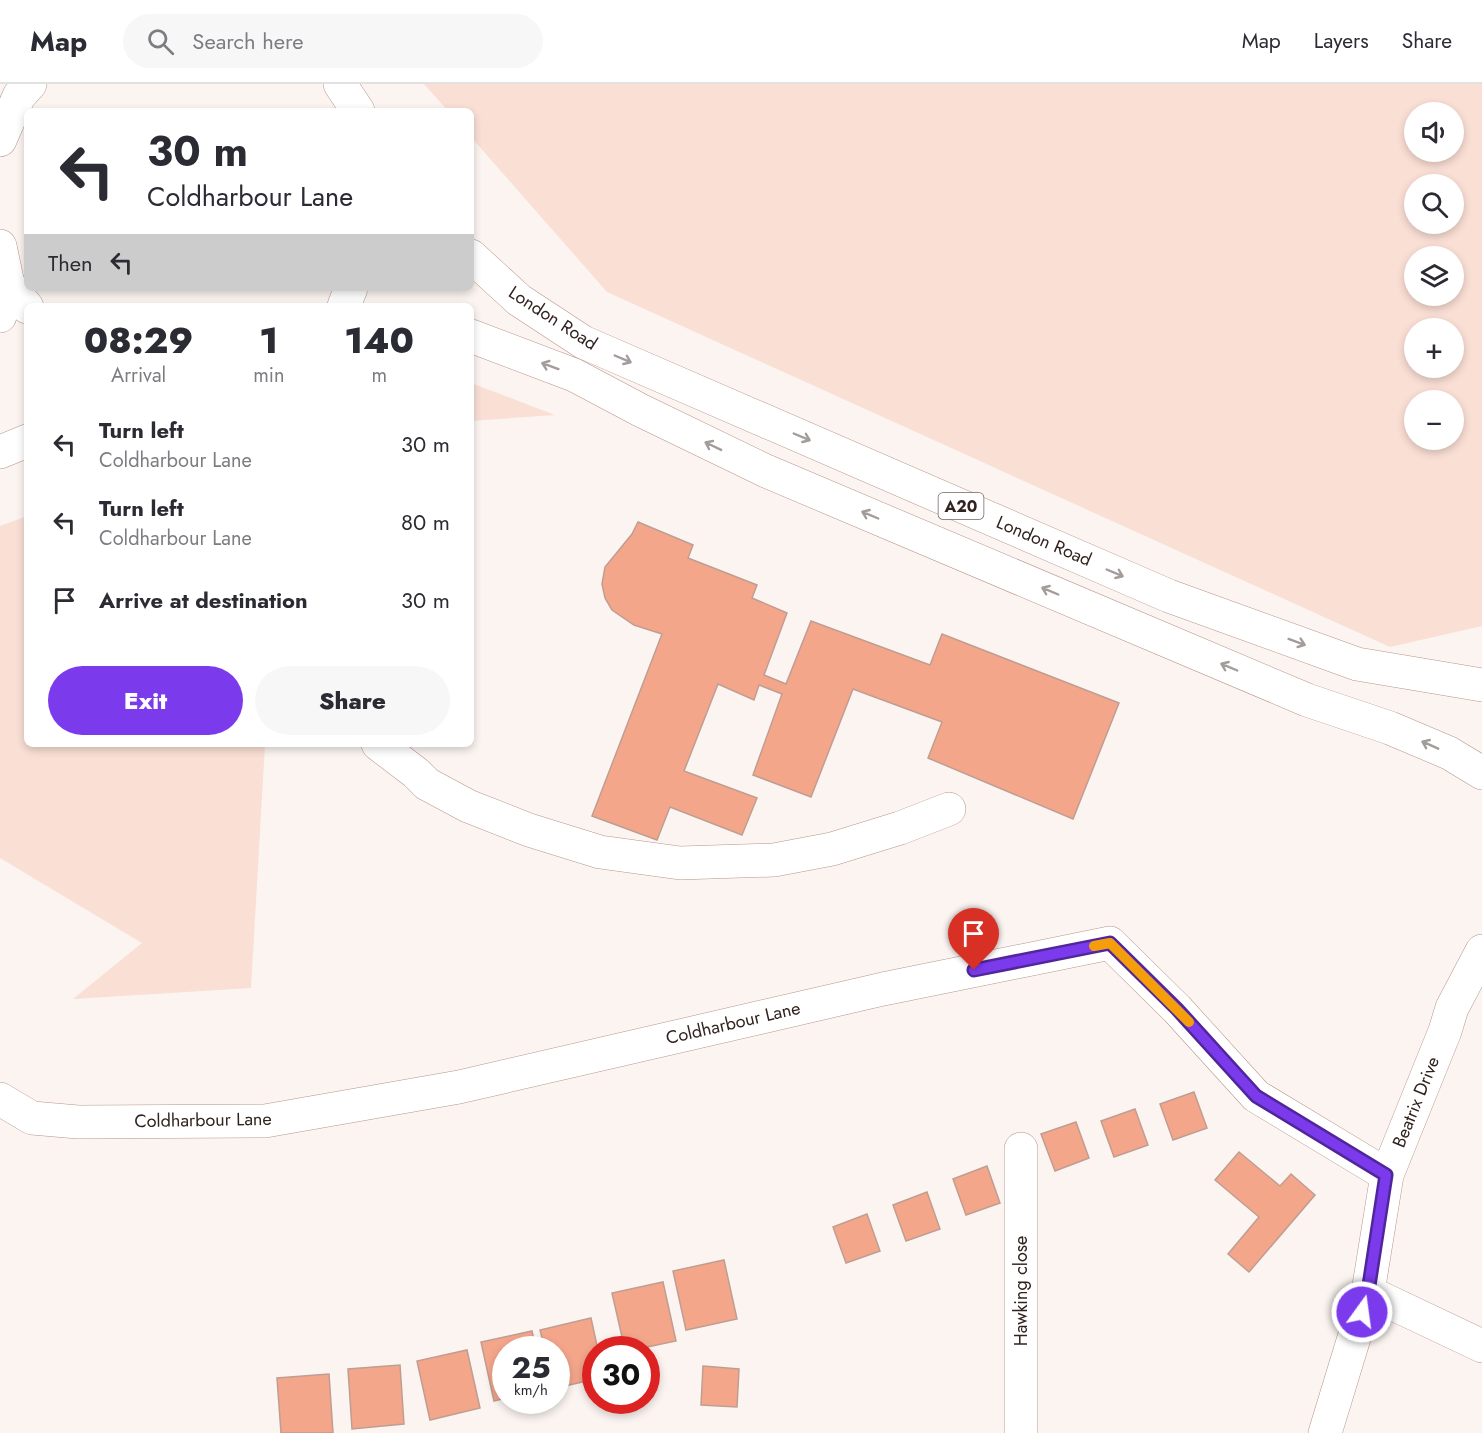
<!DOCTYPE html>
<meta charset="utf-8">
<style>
body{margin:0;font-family:Jost,sans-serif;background:#f7f7f7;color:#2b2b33;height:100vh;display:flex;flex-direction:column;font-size:22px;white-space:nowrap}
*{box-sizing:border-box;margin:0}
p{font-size:20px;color:#7c7c81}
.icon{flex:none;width:33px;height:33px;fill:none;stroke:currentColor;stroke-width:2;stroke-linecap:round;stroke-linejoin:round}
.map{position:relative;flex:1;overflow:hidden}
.details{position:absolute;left:24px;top:219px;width:450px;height:444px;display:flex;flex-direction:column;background:#fff;border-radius:9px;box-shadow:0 3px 9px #0003}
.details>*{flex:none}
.top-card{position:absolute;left:24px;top:24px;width:450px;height:183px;border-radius:9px;box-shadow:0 3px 9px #0003;background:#fff;color:#2b2b33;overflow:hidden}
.buttons{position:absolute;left:1404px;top:18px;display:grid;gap:12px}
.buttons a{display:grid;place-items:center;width:60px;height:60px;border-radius:50%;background:#fff;box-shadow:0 3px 9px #0003;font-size:30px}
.speed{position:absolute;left:492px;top:1252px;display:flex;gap:12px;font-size:30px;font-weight:700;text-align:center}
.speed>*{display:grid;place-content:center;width:78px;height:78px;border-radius:50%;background:#fff;box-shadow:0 3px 9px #0003;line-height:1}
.speed small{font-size:15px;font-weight:400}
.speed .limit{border:9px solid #d22;background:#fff;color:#111}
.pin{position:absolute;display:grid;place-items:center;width:51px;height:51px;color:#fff;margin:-62px -26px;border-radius:50% 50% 50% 0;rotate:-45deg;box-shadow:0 0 6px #0007}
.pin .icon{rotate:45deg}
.me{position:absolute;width:66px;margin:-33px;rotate:14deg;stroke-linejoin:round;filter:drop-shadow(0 0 4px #0008)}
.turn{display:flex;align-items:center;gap:21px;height:126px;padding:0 24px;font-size:27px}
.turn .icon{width:78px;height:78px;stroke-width:2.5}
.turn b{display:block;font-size:42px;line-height:51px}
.then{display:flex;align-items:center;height:57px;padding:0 24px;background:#0003;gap:12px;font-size:22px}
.eta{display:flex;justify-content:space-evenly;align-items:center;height:102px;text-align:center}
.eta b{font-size:36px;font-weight:800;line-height:42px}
.primary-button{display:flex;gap:12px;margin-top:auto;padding:12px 24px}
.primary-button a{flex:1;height:69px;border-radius:36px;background:#7c3aed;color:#fff;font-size:24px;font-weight:800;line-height:69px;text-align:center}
.primary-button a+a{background:#f7f7f7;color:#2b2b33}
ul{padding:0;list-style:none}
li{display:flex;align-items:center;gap:18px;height:78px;padding:0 24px}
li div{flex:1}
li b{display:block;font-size:22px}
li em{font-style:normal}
header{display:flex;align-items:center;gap:36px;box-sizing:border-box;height:84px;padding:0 30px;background:#fff;border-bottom:2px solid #e1e1e2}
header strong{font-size:28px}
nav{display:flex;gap:33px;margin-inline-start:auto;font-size:21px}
.search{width:420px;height:54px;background:#f7f7f7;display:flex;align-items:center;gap:15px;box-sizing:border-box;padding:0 21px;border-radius:33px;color:#7c7c81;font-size:22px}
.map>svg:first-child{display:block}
.green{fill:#fadfd5;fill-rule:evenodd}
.building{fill:#f4a68b;stroke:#c09d91;stroke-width:1.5}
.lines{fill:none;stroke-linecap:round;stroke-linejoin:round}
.minor-casing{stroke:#b8968a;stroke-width:34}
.major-casing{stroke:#b8968a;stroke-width:34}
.minor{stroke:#fff;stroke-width:33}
.major{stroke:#fff;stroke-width:33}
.oneway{stroke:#a29c9a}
.route-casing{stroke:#51269a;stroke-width:15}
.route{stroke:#7c3aed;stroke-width:10}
.slow{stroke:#f59e0b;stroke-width:10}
.labels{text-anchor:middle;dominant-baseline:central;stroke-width:4.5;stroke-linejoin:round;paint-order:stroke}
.shield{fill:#fff;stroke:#6f6562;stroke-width:1.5}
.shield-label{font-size:16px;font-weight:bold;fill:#31231f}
.street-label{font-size:18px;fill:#31231f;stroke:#fff}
</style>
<header>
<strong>Map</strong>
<div class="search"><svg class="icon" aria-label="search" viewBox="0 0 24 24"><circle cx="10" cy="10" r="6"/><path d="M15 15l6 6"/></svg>Search here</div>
<nav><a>Map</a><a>Layers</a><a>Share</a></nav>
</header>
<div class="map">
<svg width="1482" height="1349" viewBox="0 0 1482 1349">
<rect width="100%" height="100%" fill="#fbf4f1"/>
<path class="green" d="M424,0H1482V542L1390,563L607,208L471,53V27H448ZM1414,28H1454V68H1414ZM1414,100H1454V140H1414ZM1414,172H1454V212H1414ZM1414,244H1454V284H1414ZM1414,316H1454V356H1414Z
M471,299L555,331L471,337Z
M27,432V660H265L251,904L73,915L142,859L0,774V442Z"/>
<path class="building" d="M638,438L693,461L688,474L757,501L752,514L787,529L764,591L786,600L811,537L930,581L942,550L1119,619L1073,735L928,674L942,638L853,605L811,713L753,691L782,610L759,601L754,616L718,600L684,687L757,714L742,751L670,723L657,756L592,732L662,550L634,541L612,526L605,514L602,500L605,483L632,450Z
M1194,1008L1207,1044L1173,1056L1160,1020Z
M1135,1025L1148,1061L1114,1073L1101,1037Z
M1076,1038L1089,1074L1055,1087L1041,1050Z
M1239,1068L1280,1102L1291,1090L1315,1111L1249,1188L1228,1170L1259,1133L1215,1096Z
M987,1082L1000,1119L966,1131L953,1095Z
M927,1108L940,1145L906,1157L893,1121Z
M867,1130L880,1167L846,1179L833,1143Z
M724,1176L737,1235L686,1246L673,1187Z
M663,1198L676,1257L633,1266H625L612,1209Z
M591,1234L598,1266H596V1295L556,1304V1266H545L540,1246Z
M532,1247L536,1266H506V1314L494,1317L481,1258Z
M467,1266L480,1324L430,1336L417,1277Z
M400,1281L404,1340L352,1345L348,1285Z
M703,1282L739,1285L737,1323L701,1321Z
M329,1290L333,1349H281L277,1294Z"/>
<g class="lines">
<g class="minor-casing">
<path id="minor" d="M378,660L416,689L427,700L468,722L529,746L600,768L680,779L774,776L832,765L900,744L949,725
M0,1015L32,1034L78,1038L265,1037L459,1003L883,905L1110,859L1177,925L1256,1012L1387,1091
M1021,1065V1349
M1368,1208L1482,1262
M1325,1349L1368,1208L1387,1091L1445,947L1452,924L1482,867"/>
</g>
<g class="major-casing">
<path id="major" d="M340,0L358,27
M0,56L19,12L30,0
M0,162L8,200L27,223
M471,172L519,216L583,258L1169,512L1357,580L1482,601
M344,222L351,204
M0,232L2,218L8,200
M471,252L574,291L640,326L766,387L1307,616L1390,644L1449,669L1482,689
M0,368L27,357"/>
</g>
<use href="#minor" class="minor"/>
<use href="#major" class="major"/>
</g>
<defs><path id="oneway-shaft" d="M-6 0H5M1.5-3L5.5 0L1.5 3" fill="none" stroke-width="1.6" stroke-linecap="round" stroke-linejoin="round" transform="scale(1.5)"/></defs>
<g class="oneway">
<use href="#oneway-shaft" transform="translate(623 275) rotate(23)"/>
<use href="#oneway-shaft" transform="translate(550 282) rotate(-160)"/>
<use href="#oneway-shaft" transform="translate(802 353) rotate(23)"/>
<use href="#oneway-shaft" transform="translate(713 362) rotate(-154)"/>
<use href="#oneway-shaft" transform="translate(870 431) rotate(-157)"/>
<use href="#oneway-shaft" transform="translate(1115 489) rotate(23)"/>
<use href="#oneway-shaft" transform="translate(1050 507) rotate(-157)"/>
<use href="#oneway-shaft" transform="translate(1297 558) rotate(20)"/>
<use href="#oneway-shaft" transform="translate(1229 583) rotate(-157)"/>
<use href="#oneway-shaft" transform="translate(1430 661) rotate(-156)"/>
</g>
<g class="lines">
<g class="route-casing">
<path id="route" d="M974,886L1110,859L1177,925L1256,1012L1386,1091L1368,1208L1362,1228"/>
</g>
<use href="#route" class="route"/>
<path class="slow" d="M1094,862L1110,859L1189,938"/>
</g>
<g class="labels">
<rect class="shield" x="938.5" y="409" width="45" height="26" rx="4.5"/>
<g class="shield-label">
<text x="961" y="422">A20</text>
</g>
<g class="street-label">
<text transform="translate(553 234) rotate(33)">London Road</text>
<text transform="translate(1044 457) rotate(23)">London Road</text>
<text transform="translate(733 939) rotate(-13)">Coldharbour Lane</text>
<text transform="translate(1416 1018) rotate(-68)">Beatrix Drive</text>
<text transform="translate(203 1036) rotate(-1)">Coldharbour Lane</text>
<text transform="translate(1021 1207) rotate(-90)">Hawking close</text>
</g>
</g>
</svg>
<div class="buttons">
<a><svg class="icon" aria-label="sound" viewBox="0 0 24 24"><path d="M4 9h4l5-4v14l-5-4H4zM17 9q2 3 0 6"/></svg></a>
<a><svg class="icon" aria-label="search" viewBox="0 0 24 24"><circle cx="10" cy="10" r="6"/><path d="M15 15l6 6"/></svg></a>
<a><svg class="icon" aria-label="layers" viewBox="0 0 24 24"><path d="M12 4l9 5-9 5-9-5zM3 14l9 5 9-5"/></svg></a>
<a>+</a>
<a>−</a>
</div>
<div class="speed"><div>25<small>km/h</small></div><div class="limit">30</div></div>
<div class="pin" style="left:974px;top:886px;background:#d93025"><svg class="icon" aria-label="arrive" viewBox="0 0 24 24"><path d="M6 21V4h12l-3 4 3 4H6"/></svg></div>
<svg class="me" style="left:1362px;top:1228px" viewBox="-20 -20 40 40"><circle r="17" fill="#7c3aed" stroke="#fff" stroke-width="3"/><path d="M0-11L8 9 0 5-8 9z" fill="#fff"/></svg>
<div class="top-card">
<div class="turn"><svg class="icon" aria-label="left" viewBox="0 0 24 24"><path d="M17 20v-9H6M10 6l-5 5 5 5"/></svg><div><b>30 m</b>Coldharbour Lane</div></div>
<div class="then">Then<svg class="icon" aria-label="left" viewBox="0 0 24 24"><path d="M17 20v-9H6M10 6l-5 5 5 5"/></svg></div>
</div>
<section class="details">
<div class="eta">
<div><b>08:29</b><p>Arrival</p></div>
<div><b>1</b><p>min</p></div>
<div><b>140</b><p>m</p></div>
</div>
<ul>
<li><svg class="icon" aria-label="left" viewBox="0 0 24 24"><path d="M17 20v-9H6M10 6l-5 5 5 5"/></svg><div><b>Turn left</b><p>Coldharbour Lane</p></div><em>30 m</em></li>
<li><svg class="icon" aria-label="left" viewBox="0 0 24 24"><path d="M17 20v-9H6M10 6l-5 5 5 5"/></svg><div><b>Turn left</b><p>Coldharbour Lane</p></div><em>80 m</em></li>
<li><svg class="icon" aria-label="arrive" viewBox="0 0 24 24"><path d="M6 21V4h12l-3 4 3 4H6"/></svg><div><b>Arrive at destination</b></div><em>30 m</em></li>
</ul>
<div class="primary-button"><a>Exit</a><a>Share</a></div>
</section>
</div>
